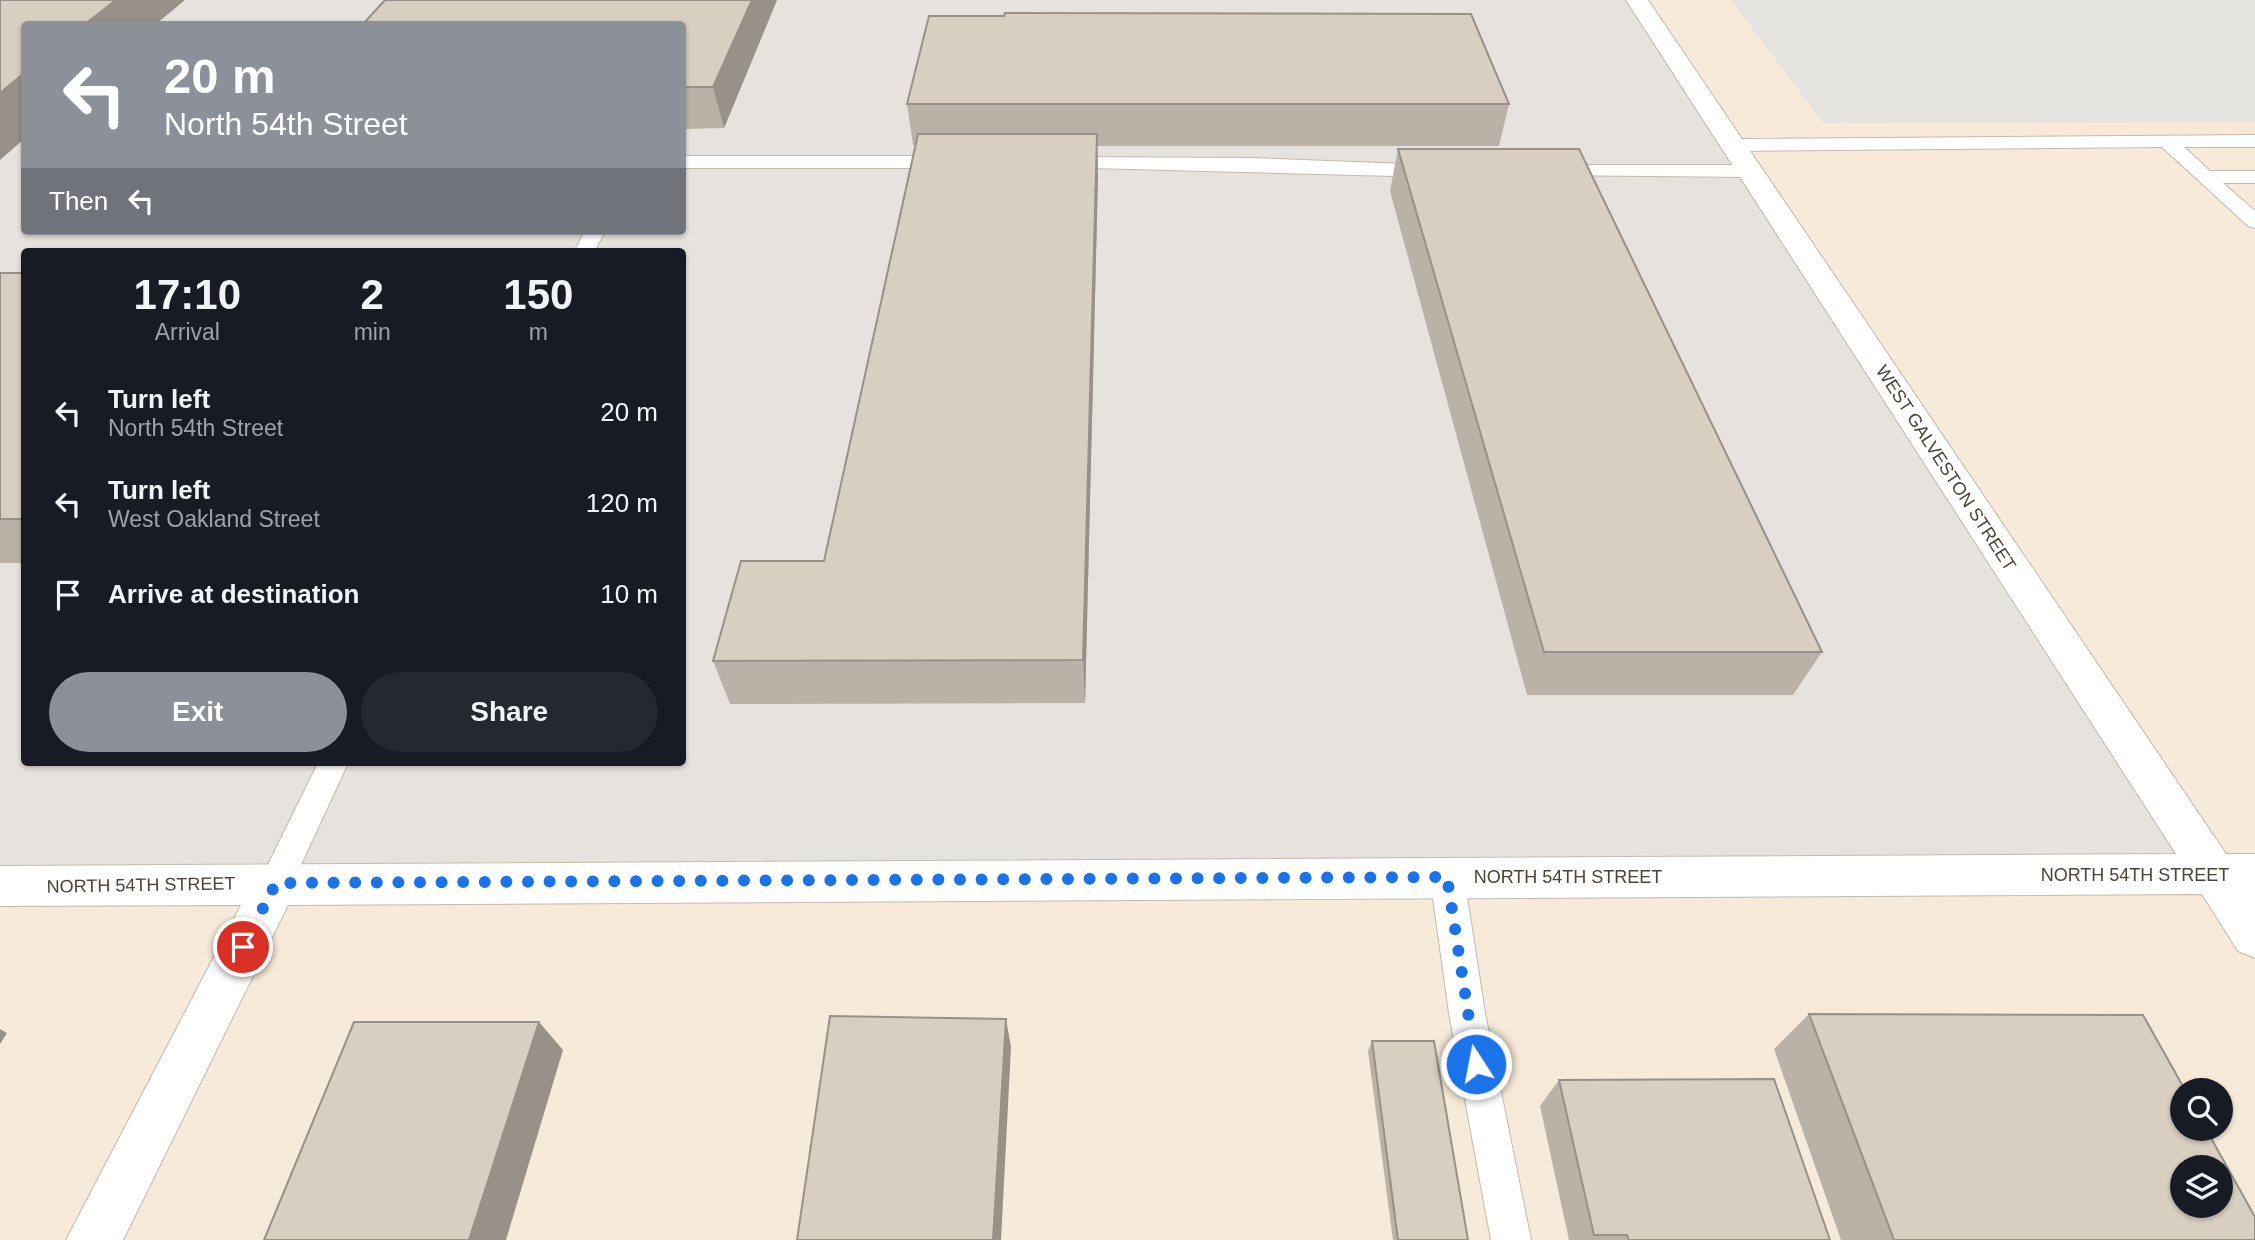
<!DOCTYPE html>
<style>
body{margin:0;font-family:Helvetica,sans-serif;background:#242831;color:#f1f3f6;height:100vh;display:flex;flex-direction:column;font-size:26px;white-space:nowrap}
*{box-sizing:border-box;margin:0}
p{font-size:23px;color:#9ea1a6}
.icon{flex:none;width:38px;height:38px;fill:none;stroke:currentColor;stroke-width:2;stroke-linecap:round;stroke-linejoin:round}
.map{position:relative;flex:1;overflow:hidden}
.panel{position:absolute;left:21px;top:248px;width:665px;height:518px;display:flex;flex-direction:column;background:#171b24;border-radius:7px;box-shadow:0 2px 5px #0004}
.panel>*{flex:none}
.banner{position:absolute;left:21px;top:21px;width:665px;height:214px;border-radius:7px;box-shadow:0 2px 5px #0004;background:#8c9099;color:#fff;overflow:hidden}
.fabs{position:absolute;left:2170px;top:1078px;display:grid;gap:14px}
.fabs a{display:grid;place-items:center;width:63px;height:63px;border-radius:50%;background:#171b24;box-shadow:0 2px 5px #0004;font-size:35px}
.pin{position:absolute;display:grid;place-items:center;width:60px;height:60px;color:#fff;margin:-30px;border:4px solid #fff;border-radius:50%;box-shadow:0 2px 7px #0007}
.me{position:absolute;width:77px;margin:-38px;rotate:349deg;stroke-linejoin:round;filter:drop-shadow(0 0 5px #0008)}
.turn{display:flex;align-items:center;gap:24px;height:147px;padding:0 28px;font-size:32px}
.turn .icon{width:91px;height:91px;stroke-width:2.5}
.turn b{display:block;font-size:49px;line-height:60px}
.then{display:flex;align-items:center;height:66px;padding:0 28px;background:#0003;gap:14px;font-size:26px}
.eta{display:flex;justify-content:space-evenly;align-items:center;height:119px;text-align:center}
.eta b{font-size:42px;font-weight:700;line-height:49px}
.button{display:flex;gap:14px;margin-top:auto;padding:14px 28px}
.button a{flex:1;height:80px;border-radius:42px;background:#8c9099;color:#fff;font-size:28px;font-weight:700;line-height:80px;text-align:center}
.button a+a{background:#242831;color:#f1f3f6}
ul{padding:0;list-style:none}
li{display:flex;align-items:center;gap:21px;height:91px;padding:0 28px}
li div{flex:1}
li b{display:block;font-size:26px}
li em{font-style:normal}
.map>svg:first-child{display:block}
.commercial{fill:#f7ead8;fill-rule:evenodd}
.industrial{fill:#e6e2dd;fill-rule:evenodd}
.parking{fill:#e5e3e0}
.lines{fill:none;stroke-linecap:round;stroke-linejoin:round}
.service-casing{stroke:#c2bbae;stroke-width:2}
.minor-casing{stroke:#c2bbae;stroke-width:2}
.service{fill:#fff;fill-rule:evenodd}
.minor{fill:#fff;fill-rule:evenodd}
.wall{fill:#bab2a6}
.shaded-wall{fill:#979187}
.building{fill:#d8cfc1;stroke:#979187;stroke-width:2;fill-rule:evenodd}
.route{stroke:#1a73e8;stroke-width:12;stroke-dasharray:0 21.6}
.labels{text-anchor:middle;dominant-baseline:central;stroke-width:5;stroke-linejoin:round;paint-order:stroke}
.street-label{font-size:18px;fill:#4b4439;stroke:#fff}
</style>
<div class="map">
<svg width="2255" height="1240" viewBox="0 0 2255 1240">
<rect width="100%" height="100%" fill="#f6f3ec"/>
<path class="commercial" d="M1637,0H2255V1240H0V886L647,882ZM2182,1090H2221V1129H2182ZM2182,1167H2221V1206H2182Z"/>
<path class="industrial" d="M0,0H1637L2215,874L0,886ZM24,24H682V231H24ZM24,252H682V763H24Z"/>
<path class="parking" d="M1731,0H2255V122L1823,123Z"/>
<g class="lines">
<g class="service-casing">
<path id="service" d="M2255,135V147H2184L2210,171H2255V183H2223L2255,211V228L2248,226L2162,147L1733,151L1724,145L1733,139Z
M682,156H950L959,162L950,168H682Z
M1060,157L1250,158L1432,165L1442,171L1432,177L1053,167L1051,163L1053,159Z
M1553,165H1750L1760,171L1750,177L1546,175L1543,171L1546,167Z
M585,231H605L594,252H574Z
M318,763H348L288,893L276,898L264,893L259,883Z
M1447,862L1459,867L1464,877L1485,1013L1531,1240H1491L1449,1013L1430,877L1435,867Z"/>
</g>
<g class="minor-casing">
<path id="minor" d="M1626,0H1648L2226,854H2255V958L2238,951L2202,894L288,905L123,1240H66L241,905L0,906V866L2176,854Z"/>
</g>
<use href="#service" class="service"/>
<use href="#minor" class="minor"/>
</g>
<path class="wall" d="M385,0H777L724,128L682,129V24Z
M907,104H1509L1499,146H1097L1098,176L1085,703L730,704L713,661L824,561L915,145H913Z
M1398,149L1822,652L1793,695H1527L1390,191Z
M0,273H24V563H0Z
M1809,1014L2255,1240H1841L1774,1049Z
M1372,1041L1468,1240H1393L1368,1051Z
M1559,1080L1830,1240H1569L1540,1106Z"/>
<path class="shaded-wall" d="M116,0H185L156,24H85Z
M752,0H777L724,128L713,87Z
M24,73V139L0,160V93Z
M1097,134L1098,176L1085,703L1083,660Z
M1006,1019L1011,1047L1001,1240H993Z
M539,1022L563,1050L506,1240H469Z
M0,1029L7,1033L0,1044Z"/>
<path class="building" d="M0,0H116L85,24H24V73L0,93Z
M385,0H752L713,87H682V24H363Z
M1005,13L1471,14L1509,104H907L929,16H1004Z
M918,134H1097L1083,660L713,661L741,561H824Z
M1398,149H1579L1822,652H1544Z
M0,273H24V519H0Z
M1809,1014L2143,1015L2185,1090H2182V1129H2206L2255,1217V1240H1894ZM2182,1167H2221V1206H2182Z
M830,1016L1006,1019L993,1240H797Z
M354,1022H539L469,1240H264Z
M1372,1041H1434L1468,1240H1398Z
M1774,1079L1830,1240H1629L1627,1235H1594L1559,1080Z"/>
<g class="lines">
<path class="route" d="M243,947L276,883L1447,877L1476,1064"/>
</g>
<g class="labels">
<g class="street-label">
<text transform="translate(1946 468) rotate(57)">WEST GALVESTON STREET</text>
<text x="2135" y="875">NORTH 54TH STREET</text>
<text x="1568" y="877">NORTH 54TH STREET</text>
<text transform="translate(141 885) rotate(-1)">NORTH 54TH STREET</text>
</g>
</g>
</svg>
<div class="fabs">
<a><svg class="icon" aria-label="search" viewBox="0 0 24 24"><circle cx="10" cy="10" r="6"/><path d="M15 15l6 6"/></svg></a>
<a><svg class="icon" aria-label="layers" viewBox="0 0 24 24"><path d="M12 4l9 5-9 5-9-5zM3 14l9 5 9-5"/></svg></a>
</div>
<div class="pin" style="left:243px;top:947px;background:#d93025"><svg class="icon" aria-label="arrive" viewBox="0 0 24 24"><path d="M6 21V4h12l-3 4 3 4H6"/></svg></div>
<svg class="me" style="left:1476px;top:1064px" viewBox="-20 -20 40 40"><circle r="17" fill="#1a73e8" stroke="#fff" stroke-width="3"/><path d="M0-11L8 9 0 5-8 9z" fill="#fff"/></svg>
<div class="banner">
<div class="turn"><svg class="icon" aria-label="left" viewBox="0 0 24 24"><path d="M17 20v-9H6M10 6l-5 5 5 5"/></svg><div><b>20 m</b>North 54th Street</div></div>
<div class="then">Then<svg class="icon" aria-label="left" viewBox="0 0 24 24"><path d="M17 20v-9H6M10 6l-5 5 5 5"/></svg></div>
</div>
<section class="panel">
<div class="eta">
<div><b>17:10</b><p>Arrival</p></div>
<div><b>2</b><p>min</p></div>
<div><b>150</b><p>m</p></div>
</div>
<ul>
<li><svg class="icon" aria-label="left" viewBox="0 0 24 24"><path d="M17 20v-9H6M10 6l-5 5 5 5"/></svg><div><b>Turn left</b><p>North 54th Street</p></div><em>20 m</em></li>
<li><svg class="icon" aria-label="left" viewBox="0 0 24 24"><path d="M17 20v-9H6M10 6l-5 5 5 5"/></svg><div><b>Turn left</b><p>West Oakland Street</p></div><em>120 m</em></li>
<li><svg class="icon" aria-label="arrive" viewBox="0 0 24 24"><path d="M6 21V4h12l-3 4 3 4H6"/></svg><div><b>Arrive at destination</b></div><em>10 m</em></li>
</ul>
<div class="button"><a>Exit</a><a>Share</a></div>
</section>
</div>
